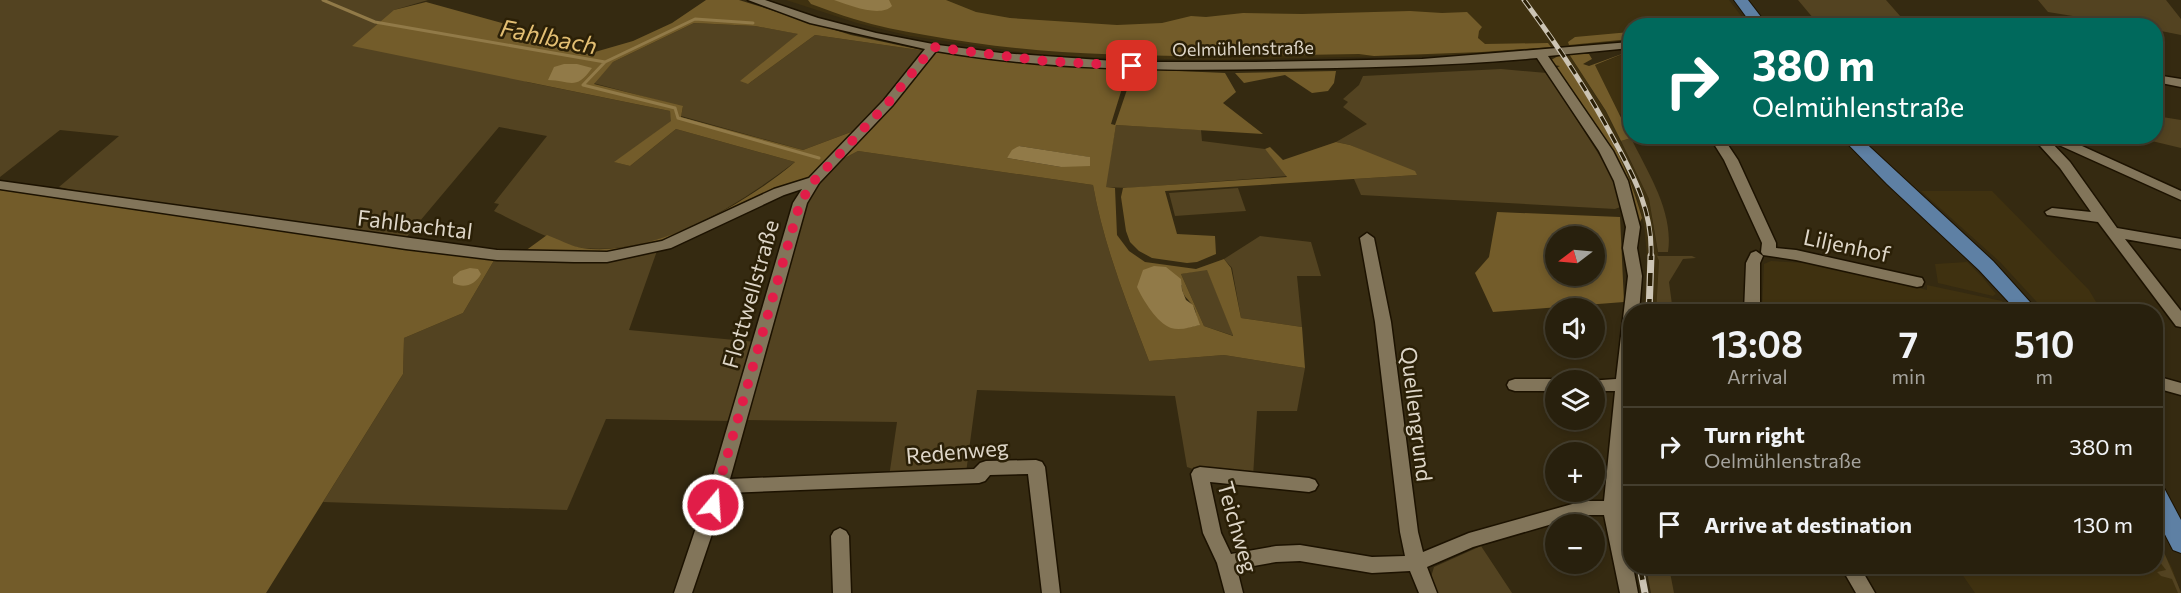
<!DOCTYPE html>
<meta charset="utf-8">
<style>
body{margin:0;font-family:Commissioner,sans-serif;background:#302816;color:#f1f3f6;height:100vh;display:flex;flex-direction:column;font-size:22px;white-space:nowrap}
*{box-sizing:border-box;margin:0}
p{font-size:20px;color:#a5a39d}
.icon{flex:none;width:33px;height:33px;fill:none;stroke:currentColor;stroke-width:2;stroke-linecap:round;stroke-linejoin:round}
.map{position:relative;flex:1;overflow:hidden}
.drawer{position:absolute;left:1623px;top:304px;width:540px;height:270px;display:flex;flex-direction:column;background:#28200d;border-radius:24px;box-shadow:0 3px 9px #0003,0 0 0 2px #443e2e}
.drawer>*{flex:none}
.banner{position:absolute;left:1623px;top:18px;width:540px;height:126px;border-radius:24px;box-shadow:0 3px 9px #0003,0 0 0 2px #443e2e;background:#00695c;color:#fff;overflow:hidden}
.needle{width:39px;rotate:254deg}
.controls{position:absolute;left:1545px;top:226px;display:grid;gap:12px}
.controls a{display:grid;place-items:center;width:60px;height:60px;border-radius:50%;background:#28200d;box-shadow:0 3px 9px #0003,0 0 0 2px #443e2e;font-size:30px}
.pin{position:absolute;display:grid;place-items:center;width:51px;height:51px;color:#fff;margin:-26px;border-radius:12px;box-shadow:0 3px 9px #0006}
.me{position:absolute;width:66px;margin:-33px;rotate:18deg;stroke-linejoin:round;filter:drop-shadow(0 0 4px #0008)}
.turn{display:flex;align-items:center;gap:21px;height:126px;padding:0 30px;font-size:27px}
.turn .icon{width:78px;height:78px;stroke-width:2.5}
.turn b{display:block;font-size:42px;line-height:51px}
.eta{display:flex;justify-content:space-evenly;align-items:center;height:102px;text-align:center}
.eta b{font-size:36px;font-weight:600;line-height:42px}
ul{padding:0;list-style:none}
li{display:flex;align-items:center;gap:18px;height:78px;padding:0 30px;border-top:2px solid #443e2e}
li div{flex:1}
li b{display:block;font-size:22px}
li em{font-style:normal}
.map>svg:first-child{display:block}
.built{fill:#3f3110}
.green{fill:#534321}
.forest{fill:#735c2a;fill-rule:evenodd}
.water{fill:#917a48}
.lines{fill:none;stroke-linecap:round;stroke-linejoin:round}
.stream{stroke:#917a48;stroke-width:3}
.minor-casing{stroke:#1c1200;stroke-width:3}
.major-casing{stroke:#1c1200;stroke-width:2}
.minor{fill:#82755a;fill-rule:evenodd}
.major{fill:#5e80a4;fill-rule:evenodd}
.rail-far1-casing{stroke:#ccc4b4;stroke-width:5}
.rail-casing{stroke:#ccc4b4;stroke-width:7}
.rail-far1{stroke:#2b2007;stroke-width:3;stroke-dasharray:10;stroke-linecap:butt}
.rail{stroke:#2b2007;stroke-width:4.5;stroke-dasharray:13;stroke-linecap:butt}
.route{stroke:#e11d48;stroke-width:10;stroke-dasharray:0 18}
.labels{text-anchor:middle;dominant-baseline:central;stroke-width:5;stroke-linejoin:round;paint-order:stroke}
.far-street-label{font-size:18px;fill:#ded6c8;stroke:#2b2007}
.street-label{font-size:22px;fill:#ded6c8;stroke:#2b2007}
.water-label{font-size:24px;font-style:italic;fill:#e3bf73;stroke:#2b2007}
</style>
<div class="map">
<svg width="2181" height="593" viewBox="0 0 2181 593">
<rect width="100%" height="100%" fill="#352a11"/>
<path class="built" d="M786,0H1729L1748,25L1630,26V40L1489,54L1216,60L1116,58L1042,55L910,36L857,23Z
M1630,52V113L1619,114L1595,65Z
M1569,54L1606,112L1649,199L1659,261L1656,312H1644L1647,257L1644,225L1637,199L1623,164L1596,112L1560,55Z
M1921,191H1992L2089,290L2102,312H2046L2000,262Z
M1771,261L1806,263L1927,290V285L2002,301L2011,312H1762L1764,264Z
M1967,262L1983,278L1996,294L1993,296L1938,283L1935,264Z
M2156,538L2172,568L2181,593H1975L1957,567H2156Z"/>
<path class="green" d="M0,0H428L394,10L527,82L670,111L672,121L615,162L630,166L676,129L795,162C735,207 661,255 583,248C561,246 515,221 494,211L499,204L494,203L547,136L499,127L404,240L98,196L59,187L119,136L60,130L0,177Z
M1798,0H1886L1908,25H1819Z
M2038,0H2166L2181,19V35L2156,30V26L2128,25L2048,12Z
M694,23L755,26L799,34L748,84L815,35L926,51L859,129L803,150L681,116L683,107L593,83L613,62Z
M1501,69L1547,73L1615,180L1623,206L1615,209L1361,195L1354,179L1417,175L1350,145L1336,142L1367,124L1343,107L1348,102L1343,99L1359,85L1363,76Z
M2156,116L2181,120V148L2135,137L2156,136Z
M1116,125L1201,130L1202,141L1265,149L1288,176L1128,188L1105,187Z
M1631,138C1648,173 1674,212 1668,252H1658L1649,199L1621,141Z
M858,151L1093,185C1104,247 1127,303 1149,361L1224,355L1305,368L1297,411H1257L1253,477L1199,471L1187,467L1175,396L977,390L966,473L889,477L897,422L745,420L808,198L837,162Z
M1238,188L1246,211L1175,216L1169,193Z
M1260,236L1311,242L1321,276H1297L1302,327L1241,318L1232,268L1224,259Z
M658,248L629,330L756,342L733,421L606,419L567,510L323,502L403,374L404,338L463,313L496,257Z
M1657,256H1692L1696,258L1683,259L1669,282L1673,312H1656L1659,261Z
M1207,269L1234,336L1204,326L1181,274Z
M1630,360V445L1627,505L1630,567H1633L1639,593H1632L1622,524L1620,497Z
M2156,534L2178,585L2181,593H2178L2172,579L2161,576L2157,572L2166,570L2156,557Z
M1481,546L1512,593H1438L1431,577L1434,567Z
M1646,567H1669L1674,593H1651Z"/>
<path class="forest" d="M706,0H739L851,35L926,51L815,35L748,84L740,81L798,34L755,26L694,23L613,62L594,84L683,106L681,117L803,150L859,129L813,179L665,242L612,254H521L547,235C558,239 570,246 582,248C650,258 745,205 795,162L676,129L630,166L614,162L671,121L670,111L352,46L394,10L426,2L570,42L573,49L588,54L633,41L672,23Z
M808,0H946L976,12L1010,18L1117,25L1162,23L1191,16L1206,17L1243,13L1302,14L1410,11L1442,13L1467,12L1482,27L1479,31L1478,38L1485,44L1548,43L1551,47L1482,52L1374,56L1359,54C1213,56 1069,62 925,35C901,31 877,26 854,19C840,15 826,9 811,4Z
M1630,32V39L1569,45L1568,42L1575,37Z
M1630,51L1595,65L1631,138L1621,141L1606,111L1569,54H1589L1592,59L1583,64L1589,66Z
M931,52L1128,69L1111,124L1115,125L1134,69L1225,73L1236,92L1223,103L1263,134L1116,125L1106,187L1115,188L1117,235L1129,251L1145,262L1196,269L1224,259L1231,268L1241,318L1302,327L1305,368L1224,355L1149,361C1127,303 1104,247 1093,185L858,151L837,162ZM1019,146L1089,157L1061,167L1007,158ZM1207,270L1233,335V336L1204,326L1181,274ZM1182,285C1181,296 1188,298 1193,306C1197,311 1196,319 1199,325C1169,332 1164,327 1147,302Z
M1560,55C1594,105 1627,160 1642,218L1635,231L1632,207L1556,68L1560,66L1553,65L1551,60Z
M1336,71L1334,83L1328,91L1312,93L1285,75L1244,83L1235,73Z
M1336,142L1350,145L1415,171L1417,175L1165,191L1177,234L1215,236L1216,254L1197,262L1187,263L1152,258L1139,251L1130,242L1126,231L1121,197L1123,188L1287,177L1265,149L1270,147L1283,160Z
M0,190L433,250L496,257L463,313L404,338L403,374L266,593H0Z
M1497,212L1620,217L1624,302L1493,312L1475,273L1489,257ZM1556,237H1594V276H1556Z"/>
<path class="water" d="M834,0H889L892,6C880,18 849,5 834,0Z
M564,64H577L592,68C575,92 570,80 548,80L554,67Z
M1019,146L1090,157V166L1061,167L1007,158L1012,150Z
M1154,266L1166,267L1181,279L1182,290L1186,300L1193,305L1200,325C1191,327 1180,331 1171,328C1157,323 1143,300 1137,287L1143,270Z
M470,268L478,269L481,274C475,285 464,289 453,283V277L460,271Z"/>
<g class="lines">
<path class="stream" d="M323,0L375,22L605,62L583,85L675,108L678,118L819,158
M605,62L695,19L753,23"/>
<g class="minor-casing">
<path id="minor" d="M748,0H765L818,18L876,33L938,45L1001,53L1128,62H1255L1422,59L1630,42V48L1548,56L1613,151L1628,181L1640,227L1637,248L1642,276L1639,312H1630V396L1621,508L1630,554V567H1633L1638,593H1620L1604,515H1583L1473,547L1427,567L1437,593H1419L1410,571L1372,573L1300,561L1276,562L1237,569L1243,593H1225L1217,563L1203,533L1191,474L1194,469L1200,467L1309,478L1315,480L1318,485L1315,490L1309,492L1210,482L1221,533L1231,554L1276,546L1300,545L1372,557L1405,556L1400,532L1375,322L1360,238L1367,233L1374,238L1391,322L1418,532L1423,552L1469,533L1583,501H1604L1615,391H1594V381H1588L1616,379L1628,276L1623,248L1626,227L1614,181L1599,151L1537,58C1449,66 1361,68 1273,69C1160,71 1047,70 936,51L892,106L819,183L807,203L730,479L974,469L980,463L986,461L1036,460L1042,462L1045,467L1060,593H1042L1028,474L990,475L985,481L979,483L726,493L692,593H674L710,486L793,203L802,189L784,195L671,248L607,262H574L497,260L406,249L0,189V181L497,250L607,252L662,241L774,189L809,178L884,100L925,49L810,23Z
M2156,75L2181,79V87L2156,82Z
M1709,136H1722L1738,160L1776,243V248L1796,250L1917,277L1922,278L1924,282L1922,286L1917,287L1796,260L1763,255L1761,252L1762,243L1724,160Z
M2031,136H2060L2181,191V200L2050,141L2070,162L2117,228L2181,239V249L2125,239L2181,311V327L2176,326L2098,222L2047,215L2045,212L2052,208L2091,212L2060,168Z
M1756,251L1763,256L1760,263V312H1744L1746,263L1751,253Z
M2156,376L2181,383V395L2156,388Z
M1515,379H1556L1562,381H1556V391H1515L1509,389L1507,385L1509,381Z
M840,528L846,531L849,536L851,593H833L831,536L834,531Z
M1841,567H1860L1875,593H1856Z"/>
</g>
<g class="major-casing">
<path id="major" d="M1734,0H1748L1768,26H1753Z
M1840,136H1858L1993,261L2039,312H2018L1979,270L1887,184Z
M2156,486L2164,488L2181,520V553L2173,550L2156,517Z"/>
</g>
<use href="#minor" class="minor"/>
<use href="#major" class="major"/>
<g class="rail-far1-casing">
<path id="rail-far1" d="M1524,0C1558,46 1587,89 1614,140C1635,178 1653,213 1651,257"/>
</g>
<g class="rail-casing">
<path id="rail" d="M1649,312L1651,256
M1640,567L1645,593"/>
</g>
<use href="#rail-far1" class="rail-far1"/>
<use href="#rail" class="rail"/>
</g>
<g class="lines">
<path class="route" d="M713,505L800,203L814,181L888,103L933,47L1044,61L1132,66"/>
</g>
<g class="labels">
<g class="far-street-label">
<text transform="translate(1243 48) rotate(-1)">Oelmühlenstraße</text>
</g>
<g class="street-label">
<text transform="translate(415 224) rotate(7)">Fahlbachtal</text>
<text transform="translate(1847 245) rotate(12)">Liljenhof</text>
<text transform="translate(750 294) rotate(-74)">Flottwellstraße</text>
<text transform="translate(1417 414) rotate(83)">Quellengrund</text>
<text transform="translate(957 451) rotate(-5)">Redenweg</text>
<text transform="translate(1238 527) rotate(74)">Teichweg</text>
</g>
<g class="water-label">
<text transform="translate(549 36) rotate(11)">Fahlbach</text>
</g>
</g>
</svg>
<div class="controls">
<a><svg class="needle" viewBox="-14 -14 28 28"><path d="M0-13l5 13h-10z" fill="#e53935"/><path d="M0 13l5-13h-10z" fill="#a5a39d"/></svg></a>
<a><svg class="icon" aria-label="sound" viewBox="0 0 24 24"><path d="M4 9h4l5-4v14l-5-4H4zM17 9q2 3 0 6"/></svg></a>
<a><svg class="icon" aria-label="layers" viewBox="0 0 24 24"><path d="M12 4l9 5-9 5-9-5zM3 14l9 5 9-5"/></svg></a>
<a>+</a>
<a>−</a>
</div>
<div class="pin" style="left:1132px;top:66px;background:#d93025"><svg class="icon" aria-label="arrive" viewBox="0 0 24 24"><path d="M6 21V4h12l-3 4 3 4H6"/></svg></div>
<svg class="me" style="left:713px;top:505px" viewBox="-20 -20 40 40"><circle r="17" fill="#e11d48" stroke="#fff" stroke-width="3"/><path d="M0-11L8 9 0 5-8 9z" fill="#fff"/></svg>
<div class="banner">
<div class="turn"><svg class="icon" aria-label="right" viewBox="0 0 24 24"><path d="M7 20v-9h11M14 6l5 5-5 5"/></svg><div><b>380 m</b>Oelmühlenstraße</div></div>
</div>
<section class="drawer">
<div class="eta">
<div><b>13:08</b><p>Arrival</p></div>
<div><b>7</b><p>min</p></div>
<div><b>510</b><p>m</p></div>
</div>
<ul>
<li><svg class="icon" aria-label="right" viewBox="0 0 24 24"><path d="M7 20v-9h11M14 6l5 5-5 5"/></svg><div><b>Turn right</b><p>Oelmühlenstraße</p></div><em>380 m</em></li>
<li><svg class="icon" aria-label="arrive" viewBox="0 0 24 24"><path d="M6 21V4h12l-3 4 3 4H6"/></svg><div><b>Arrive at destination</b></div><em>130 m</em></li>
</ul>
</section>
</div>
